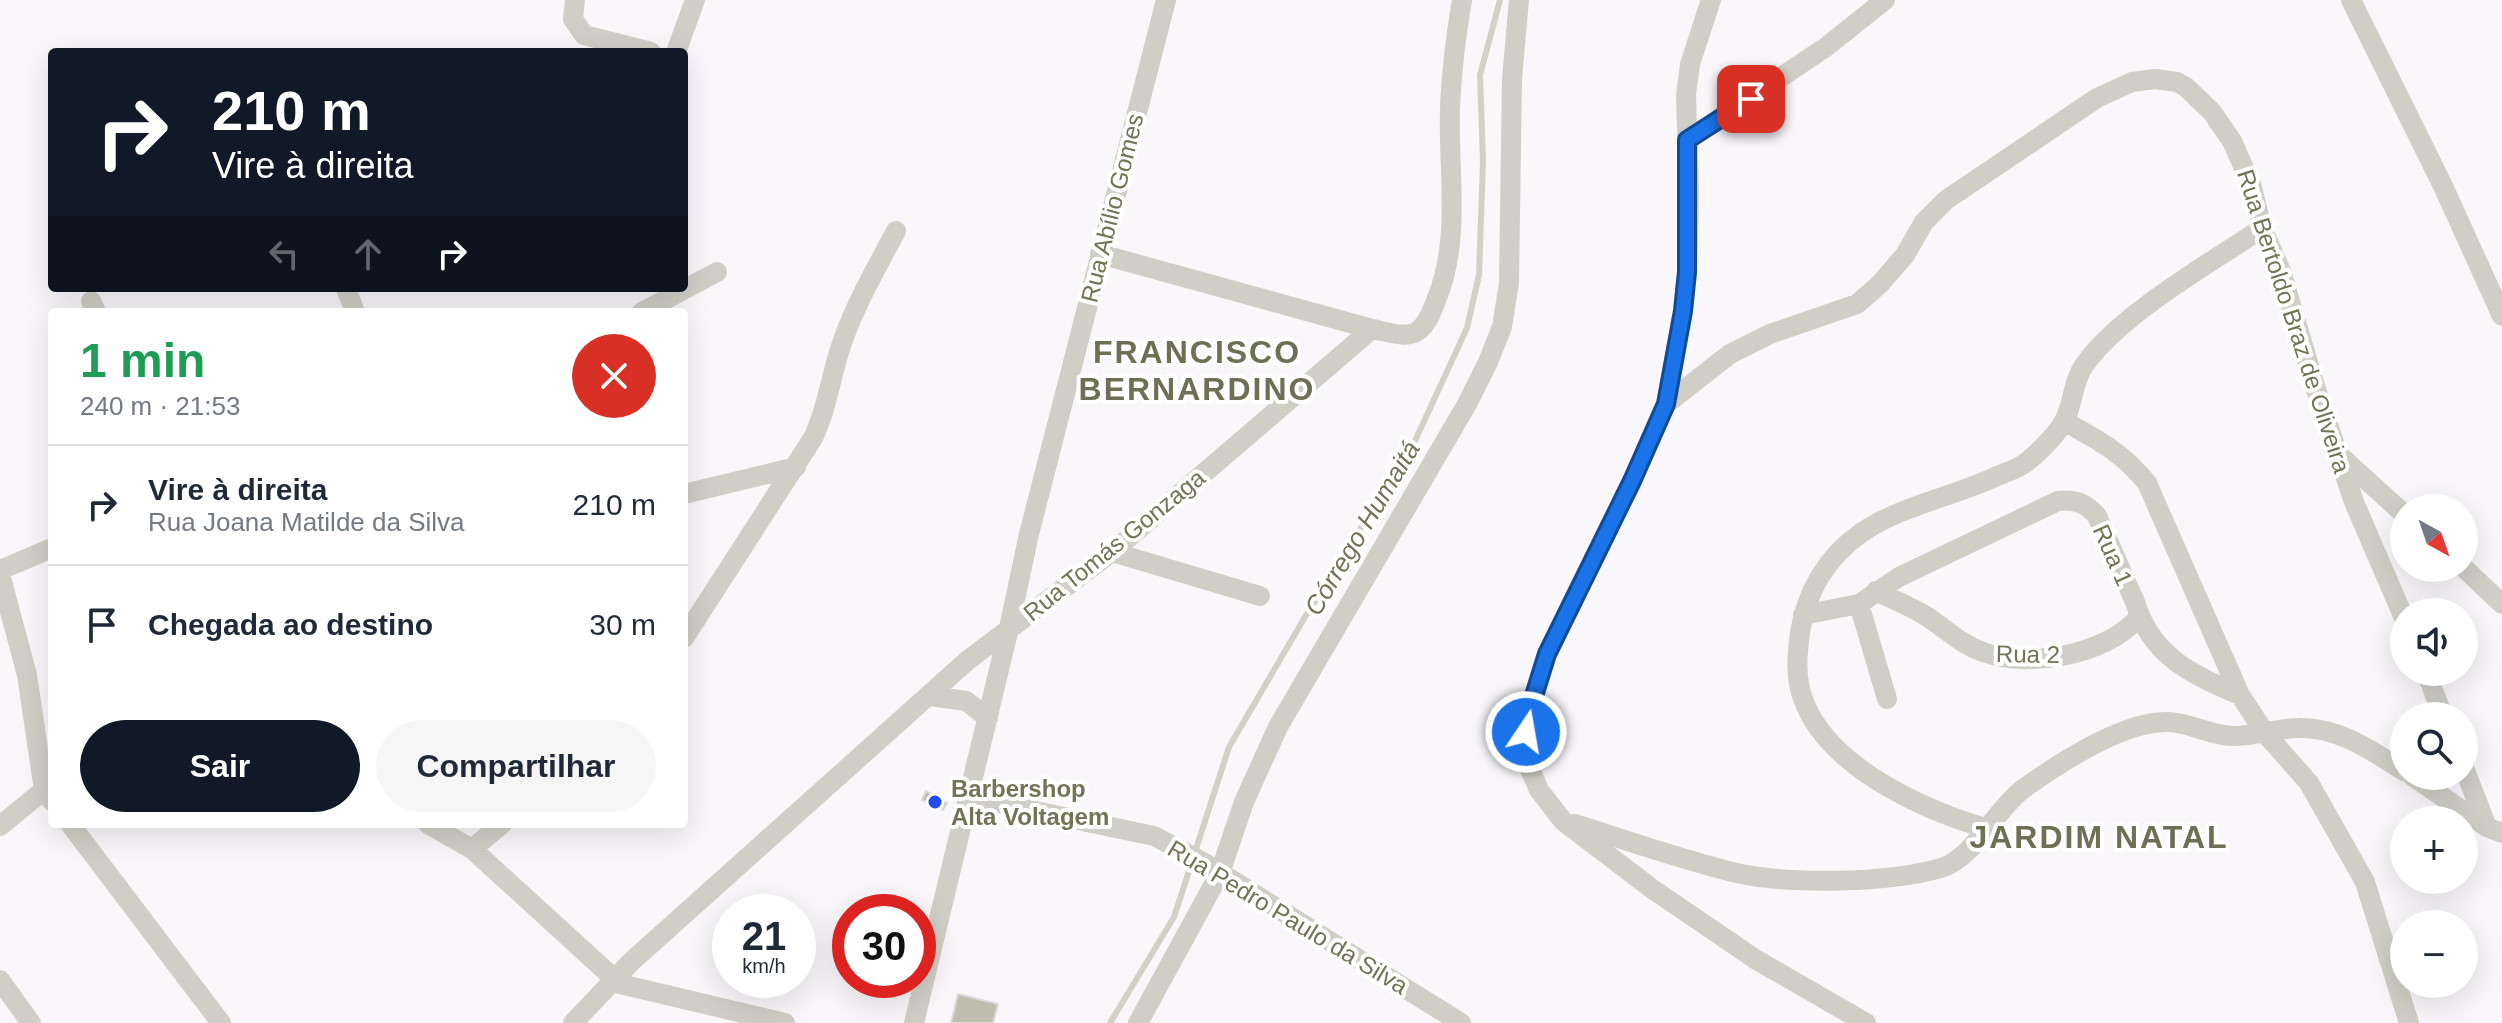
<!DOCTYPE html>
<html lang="pt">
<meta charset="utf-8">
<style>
body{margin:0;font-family:Helvetica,sans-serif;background:#f6f6f7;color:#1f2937;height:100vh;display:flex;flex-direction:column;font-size:30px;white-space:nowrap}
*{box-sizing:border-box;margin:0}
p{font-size:26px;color:#747a83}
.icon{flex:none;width:44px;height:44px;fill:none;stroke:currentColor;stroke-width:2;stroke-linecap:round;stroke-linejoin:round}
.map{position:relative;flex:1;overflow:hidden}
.drawer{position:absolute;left:48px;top:308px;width:640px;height:520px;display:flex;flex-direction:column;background:#fff;border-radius:8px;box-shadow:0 8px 32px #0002}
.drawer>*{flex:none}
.top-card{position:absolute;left:48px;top:48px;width:640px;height:244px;border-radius:8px;box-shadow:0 8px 32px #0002;background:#111827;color:#fff;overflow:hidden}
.needle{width:52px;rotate:140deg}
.controls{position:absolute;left:2390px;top:494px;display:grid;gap:16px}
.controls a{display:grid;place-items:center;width:88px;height:88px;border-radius:50%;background:#fff;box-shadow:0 8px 32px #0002;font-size:40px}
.speed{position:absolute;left:712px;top:894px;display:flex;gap:16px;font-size:40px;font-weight:700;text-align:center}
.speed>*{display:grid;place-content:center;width:104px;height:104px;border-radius:50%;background:#fff;box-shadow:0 8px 32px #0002;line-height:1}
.speed small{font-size:20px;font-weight:400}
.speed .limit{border:12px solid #d22;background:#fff;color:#111}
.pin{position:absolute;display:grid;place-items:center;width:68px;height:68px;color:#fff;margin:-34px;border-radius:16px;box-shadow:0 4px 12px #0006}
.me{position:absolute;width:88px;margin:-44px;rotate:12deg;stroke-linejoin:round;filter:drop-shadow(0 0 6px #0008)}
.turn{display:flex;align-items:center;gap:28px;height:168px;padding:0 32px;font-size:36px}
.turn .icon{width:104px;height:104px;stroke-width:2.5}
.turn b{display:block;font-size:56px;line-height:68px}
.lanes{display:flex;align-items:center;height:76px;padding:0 32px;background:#0003;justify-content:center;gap:40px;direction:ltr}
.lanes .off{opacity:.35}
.round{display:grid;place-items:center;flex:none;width:84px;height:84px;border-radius:42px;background:#f6f6f7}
.summary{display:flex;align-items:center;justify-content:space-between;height:136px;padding:0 32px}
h1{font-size:48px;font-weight:700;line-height:60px;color:#1e9e55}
.action{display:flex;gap:16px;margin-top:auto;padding:16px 32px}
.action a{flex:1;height:92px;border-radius:48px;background:#111827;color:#fff;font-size:32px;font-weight:700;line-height:92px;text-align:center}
.action a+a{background:#f6f6f7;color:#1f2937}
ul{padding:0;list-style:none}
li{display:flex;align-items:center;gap:24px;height:120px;padding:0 32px;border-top:2px solid #e0e1e3}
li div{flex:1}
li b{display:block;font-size:30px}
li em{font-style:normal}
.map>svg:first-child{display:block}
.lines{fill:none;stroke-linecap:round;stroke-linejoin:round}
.stream{stroke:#d3d1c5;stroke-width:6}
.building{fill:#bebeae;stroke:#dbd9dc;stroke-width:2}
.minor{stroke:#cfcfc7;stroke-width:20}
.route-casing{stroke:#114b97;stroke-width:20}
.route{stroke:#1a73e8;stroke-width:14}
.poi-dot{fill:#204cf1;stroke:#fff;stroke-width:3}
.labels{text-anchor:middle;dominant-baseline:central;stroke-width:8;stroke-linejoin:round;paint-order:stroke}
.street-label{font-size:24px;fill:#737355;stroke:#fff}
.poi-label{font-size:24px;font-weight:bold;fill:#737355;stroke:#fff;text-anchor:start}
.water-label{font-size:26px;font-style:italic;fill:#767258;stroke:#fff}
.district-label{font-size:32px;font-weight:bold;letter-spacing:2px;fill:#6f6f55;stroke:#fff}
</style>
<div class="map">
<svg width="2502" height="1023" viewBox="0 0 2502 1023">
<rect width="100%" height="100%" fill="#f9f7fa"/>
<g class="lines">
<path class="stream" d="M1195,852L1229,747L1305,617L1414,443L1467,328L1479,275L1483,161L1480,75L1500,0
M1110,1023L1174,917L1192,862"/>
</g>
<path class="building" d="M926,791L947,803L943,810L922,800Z
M958,994L998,1004L993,1023H951Z"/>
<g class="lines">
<path class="minor" d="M575,0L573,19L584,35L651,52
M1711,0L1690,64L1686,95L1689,193L1687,272L1683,311L1666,404L1632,481L1547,654L1528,715L1525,748L1529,767L1539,790L1563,821L1651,888L1755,959L1866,1023
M2351,0L2443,186L2502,316
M676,52L695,0
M1687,140L1826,47L1885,0
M1100,254L1372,329C1385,331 1407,340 1419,330C1428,323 1433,309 1437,298C1461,238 1448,173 1450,110C1451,73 1456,36 1462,0
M346,288L355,312
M91,301L96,312
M642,312L717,272
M1666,404L1730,354L1770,334L1857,304L1880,284L1905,255L1924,222L1946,200L2097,98L2132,82L2155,79L2177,82L2186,87L2212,112L2232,141L2251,184L2262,228L2281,271L2315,386L2354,502L2404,618
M2064,421C2098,440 2123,453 2147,483L2240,695L2265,733L2309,783L2365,882L2409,1023
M2341,457L2404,514
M684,494L796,467
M1112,552L1260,596
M2464,568L2502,604
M0,570L52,548
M0,574L27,675L44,790L52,801
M1876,591C1892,599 1910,606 1926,616C1945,628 1960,644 1983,652C2028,669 2106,655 2138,618
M1859,604L1887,699
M1803,615L1859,604L1899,577L2058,501C2075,499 2086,503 2097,516L2135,602C2151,655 2191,675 2240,695
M684,638L813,438C827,409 830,380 840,349C853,308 876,269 896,231
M2426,672L2443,716
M930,696L966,701L988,718
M2464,768L2487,827
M2412,776L2487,827L2502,833
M968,797L1154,836L1203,862L1461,1023
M70,824L221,1023
M428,824L472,849L620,984L785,1023
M1575,824C1629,841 1682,860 1737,873C1790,885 1889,883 1941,868C1974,858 1995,810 2023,789C2058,764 2124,720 2169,722C2191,723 2211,736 2234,736C2256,736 2277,728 2299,728C2339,727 2372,751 2404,771
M0,826L44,790
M1985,828C1921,809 1827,766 1803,699C1795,677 1797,656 1800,633C1806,592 1827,557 1861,533C1900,506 1952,497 1995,477C2006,472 2019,469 2028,461C2038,453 2059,432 2064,421C2074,403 2072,382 2085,364C2123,312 2208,265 2262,228
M472,849L502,824
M0,980L31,1023
M573,1023L632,961L968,660L1112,552L1372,329
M914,1023L1009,628L1029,534L1166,0
M1138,1023L1220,873L1244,802L1278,727L1467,404L1488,362L1502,327L1509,283L1512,79L1519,0"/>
</g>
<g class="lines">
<g class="route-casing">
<path id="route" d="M1526,732L1528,715L1547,654L1632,481L1666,404L1683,311L1687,272V140L1751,99"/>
</g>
<use href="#route" class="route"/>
</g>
<circle class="poi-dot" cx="935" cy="802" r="8"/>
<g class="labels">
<g class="street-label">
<text transform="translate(1112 208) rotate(-76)">Rua Abílio Gomes</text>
<text transform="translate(2294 321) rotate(72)">Rua Bertoldo Braz de Oliveira</text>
<text transform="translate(1114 545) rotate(-39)">Rua Tomás Gonzaga</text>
<text transform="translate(2113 555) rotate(66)">Rua 1</text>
<text transform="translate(2028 654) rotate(1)">Rua 2</text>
<text transform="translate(1288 917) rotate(31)">Rua Pedro Paulo da Silva</text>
</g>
<g class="poi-label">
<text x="951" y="788">Barbershop<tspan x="951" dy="28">Alta Voltagem</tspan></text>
</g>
<g class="water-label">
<text transform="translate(1362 528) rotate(-59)">Córrego Humaitá</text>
</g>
<g class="district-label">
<text x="1197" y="352">FRANCISCO<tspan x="1197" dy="37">BERNARDINO</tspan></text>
<text x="2099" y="837">JARDIM NATAL</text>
</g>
</g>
</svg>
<div class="controls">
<a><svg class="needle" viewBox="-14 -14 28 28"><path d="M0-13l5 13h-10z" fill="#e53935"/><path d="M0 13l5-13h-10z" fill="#747a83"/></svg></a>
<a><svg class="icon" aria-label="sound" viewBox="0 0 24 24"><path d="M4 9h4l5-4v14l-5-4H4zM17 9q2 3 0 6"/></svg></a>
<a><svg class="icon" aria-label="search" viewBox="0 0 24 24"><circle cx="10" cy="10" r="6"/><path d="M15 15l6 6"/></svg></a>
<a>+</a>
<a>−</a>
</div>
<div class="speed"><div>21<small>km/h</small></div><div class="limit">30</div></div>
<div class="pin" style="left:1751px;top:99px;background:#d93025"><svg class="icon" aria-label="arrive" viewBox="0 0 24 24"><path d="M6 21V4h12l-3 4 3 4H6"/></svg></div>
<svg class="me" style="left:1526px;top:732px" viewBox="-20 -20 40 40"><circle r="17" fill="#1a73e8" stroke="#fff" stroke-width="3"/><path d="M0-11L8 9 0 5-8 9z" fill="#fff"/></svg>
<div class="top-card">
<div class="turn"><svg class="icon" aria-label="right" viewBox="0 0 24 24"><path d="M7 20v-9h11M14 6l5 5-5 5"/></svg><div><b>210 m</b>Vire à direita</div></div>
<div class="lanes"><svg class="icon off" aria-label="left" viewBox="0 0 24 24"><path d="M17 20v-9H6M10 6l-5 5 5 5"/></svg><svg class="icon off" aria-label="ahead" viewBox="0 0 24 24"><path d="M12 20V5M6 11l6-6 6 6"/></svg><svg class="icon" aria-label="right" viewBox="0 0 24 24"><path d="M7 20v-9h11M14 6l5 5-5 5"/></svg></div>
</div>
<section class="drawer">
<div class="summary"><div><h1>1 min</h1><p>240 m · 21:53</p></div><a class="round" style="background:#d93025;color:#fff"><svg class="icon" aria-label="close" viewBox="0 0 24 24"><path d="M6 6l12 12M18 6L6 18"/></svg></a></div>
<ul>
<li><svg class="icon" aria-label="right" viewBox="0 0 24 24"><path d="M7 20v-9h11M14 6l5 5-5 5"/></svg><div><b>Vire à direita</b><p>Rua Joana Matilde da Silva</p></div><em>210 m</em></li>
<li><svg class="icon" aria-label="arrive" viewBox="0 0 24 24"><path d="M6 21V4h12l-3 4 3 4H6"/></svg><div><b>Chegada ao destino</b></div><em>30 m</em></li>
</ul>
<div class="action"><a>Sair</a><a>Compartilhar</a></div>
</section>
</div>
